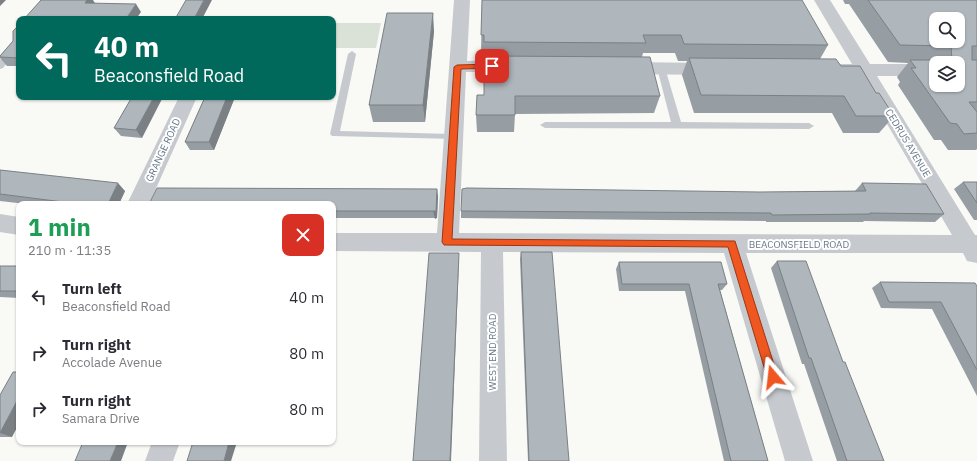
<!DOCTYPE html>
<meta charset="utf-8">
<style>
body{margin:0;font-family:"IBM Plex Sans",sans-serif;background:#f2f2f3;color:#2b2b33;height:100vh;display:flex;flex-direction:column;font-size:15px;white-space:nowrap}
*{box-sizing:border-box;margin:0}
p{font-size:13px;color:#7c7c81}
.icon{flex:none;width:22px;height:22px;fill:none;stroke:currentColor;stroke-width:2;stroke-linecap:round;stroke-linejoin:round}
.map{position:relative;flex:1;overflow:hidden}
.details{position:absolute;left:16px;top:201px;width:320px;height:244px;display:flex;flex-direction:column;background:#fff;border-radius:8px;box-shadow:0 1px 3px #0004}
.details>*{flex:none}
.top-card{position:absolute;left:16px;top:16px;width:320px;height:84px;border-radius:8px;box-shadow:0 1px 3px #0004;background:#00695c;color:#fff;overflow:hidden}
.buttons{position:absolute;left:929px;top:12px;display:grid;gap:8px}
.buttons a{display:grid;place-items:center;width:36px;height:36px;border-radius:8px;background:#fff;box-shadow:0 1px 3px #0004;font-size:20px}
.pin{position:absolute;display:grid;place-items:center;width:34px;height:34px;color:#fff;margin:-17px;border-radius:8px;box-shadow:0 2px 6px #0006}
.me{position:absolute;width:44px;margin:-22px;rotate:343deg;stroke-linejoin:round;filter:drop-shadow(0 0 3px #0008)}
.turn{display:flex;align-items:center;gap:14px;height:84px;padding:0 12px;font-size:18px}
.turn .icon{width:52px;height:52px;stroke-width:2.5}
.turn b{display:block;font-size:28px;line-height:34px}
.round{display:grid;place-items:center;flex:none;width:42px;height:42px;border-radius:8px;background:#f2f2f3}
.head{display:flex;align-items:center;justify-content:space-between;height:68px;padding:0 12px}
h1{font-size:24px;font-weight:700;line-height:30px;color:#1e9e55}
ul{padding:0;list-style:none}
li{display:flex;align-items:center;gap:12px;height:56px;padding:0 12px}
li div{flex:1}
li b{display:block;font-size:15px}
li em{font-style:normal}
.map>svg:first-child{display:block}
.green{fill:#dae1d7}
.lines{fill:none;stroke-linecap:round;stroke-linejoin:round}
.service{fill:#c6cace;fill-rule:evenodd}
.minor{fill:#c6cace;fill-rule:evenodd}
.wall{fill:#969da3}
.shaded-wall{fill:#7a8084}
.building{fill:#afb7bd;stroke:#7a8084;fill-rule:evenodd}
.route{fill:#ef5620;stroke:#9b3815}
.labels{text-anchor:middle;dominant-baseline:central;stroke-width:4;stroke-linejoin:round;paint-order:stroke}
.street-label{font-size:10px;fill:#667889;stroke:#fff}
</style>
<div class="map">
<svg width="977" height="461" viewBox="0 0 977 461">
<rect width="100%" height="100%" fill="#f9f9f6"/>
<path class="green" d="M333,23H381L376,48H333Z"/>
<g class="lines">
<path class="service" d="M19,40V48L3,68L0,69V60L16,41Z
M352,51L356,54L340,131L452,134L457,137L455,139L332,136L330,134L348,54Z
M661,65L665,68L681,122L809,123L814,126L809,129L545,128L540,125L545,122H671L657,68Z"/>
<path class="minor" d="M454,0H470L467,61L514,60L520,62L523,66L520,70L514,72H466L459,233L952,235L859,76H833L827,74L824,70L827,66L833,64H852L814,0H830L870,64H936V76H877L975,235H977V263L967,261L963,253H746L813,461H785L724,253L503,252L507,461H479L481,252L333,251V233H437Z
M623,62L714,63L720,65L723,69L720,73L714,75L623,74L617,72L614,68L617,64Z
M179,97H197L149,204H127Z
M0,214L19,217V235L0,232Z
M152,442H180L173,461H145Z"/>
</g>
<path class="wall" d="M482,0L828,45L820,59L841,66L876,93L894,116L879,133H843L832,113H694L682,75L687,61H678L675,53H643L642,57L660,96L654,113L515,114L514,132H477L476,115L484,95L485,53H481Z
M843,0H977V149L976,150H948L941,140H934L898,85L900,82L897,77L908,63L888,62L849,4H845Z
M19,25V66H7L0,58V56L13,41Z
M434,31L425,122H373L369,105Z
M132,97L142,138L121,136L114,128Z
M205,97H235L214,150H190L185,142Z
M0,170L125,191L119,204H26L0,201Z
M963,182H977V220H974L954,189Z
M862,183L944,214L935,222L864,221L863,222H766V221L461,218V211L760,192L855,191Z
M438,196L437,218H333V204Z
M521,252L569,461H528L520,259Z
M777,261L843,362L884,461H837L804,364H802L771,268Z
M619,262L727,284L722,290H720L768,461H724L685,291H619L616,269Z
M0,266H19V298L0,297Z
M880,282L977,286V396L932,309L881,308L872,288Z
M0,395L12,437H0Z"/>
<path class="shaded-wall" d="M0,0H6L0,6Z
M87,0H93L96,5L85,3Z
M204,0H212L202,19H194Z
M136,4L141,12L136,19H126Z
M433,13L434,31L425,122L423,105Z
M154,97H163L142,138L136,130Z
M227,97H235L214,150L209,142Z
M118,183L125,191L119,204H108Z
M437,189L438,196L437,218L435,219L433,211Z
M459,253V260L451,461H450Z
M19,397V424L12,437L0,433Z
M118,442H128L121,461H110Z
M229,442H237L231,461H224Z"/>
<path class="building" d="M41,0H87L85,3L136,4L126,19H24Z
M186,0H204L194,19H175Z
M482,0H802L828,45L684,44L681,35H643L646,43L484,42V35H481Z
M868,0H977V46H972V60H977V102H969L977,112V133L964,134L957,124L950,123L911,68H916L910,60H952L951,46L900,45ZM936,19H958V41H936ZM936,63H958V85H936Z
M387,13H433L423,105H369Z
M19,25V58L0,57V56L13,41V31Z
M484,56L650,57L660,96H515V115H476L477,95H484Z
M689,58L836,59L841,66H860L876,93H879L894,116H856L844,96L701,95Z
M132,97H154L136,130L114,128Z
M205,97H227L209,142H185Z
M0,170L118,183L108,204H79L0,194Z
M963,182H977V203Z
M862,183L926,184L944,214L870,213V214L772,215L771,213L461,211L462,189L467,188L760,192L866,191Z
M157,188L437,189L436,211H333V204H149Z
M521,252H552L569,461H529Z
M429,253H459L450,461H413Z
M777,261H806L843,362H845L884,461H847L811,358H809Z
M619,262H721L727,284H718L768,461H731L689,284H622Z
M0,266H19V291H0Z
M880,282L975,283L977,286V370L941,302H889Z
M13,372H19V397L0,433V395Z
M83,442H118L110,461H75Z
M193,442H229L224,461H187Z"/>
<path class="route" d="M492,64H495V68L461,69L452,239L735,241L778,377L776,380L773,382L769,380L767,377L728,247L444,245L442,242L454,67L457,65Z"/>
<g class="labels">
<g class="street-label">
<text transform="translate(908 143) rotate(59)">CEDRUS AVENUE</text>
<text transform="translate(163 150) rotate(-65)">GRANGE ROAD</text>
<text x="799" y="244">BEACONSFIELD ROAD</text>
<text transform="translate(492 352) rotate(-90)">WEST END ROAD</text>
</g>
</g>
</svg>
<div class="buttons">
<a><svg class="icon" aria-label="search" viewBox="0 0 24 24"><circle cx="10" cy="10" r="6"/><path d="M15 15l6 6"/></svg></a>
<a><svg class="icon" aria-label="layers" viewBox="0 0 24 24"><path d="M12 4l9 5-9 5-9-5zM3 14l9 5 9-5"/></svg></a>
</div>
<div class="pin" style="left:492px;top:66px;background:#d93025"><svg class="icon" aria-label="arrive" viewBox="0 0 24 24"><path d="M6 21V4h12l-3 4 3 4H6"/></svg></div>
<svg class="me" style="left:773px;top:377px" viewBox="-20 -20 40 40"><path d="M0-17L14 15 0 8-14 15z" fill="#ef5620" stroke="#fff" stroke-width="4"/></svg>
<div class="top-card">
<div class="turn"><svg class="icon" aria-label="left" viewBox="0 0 24 24"><path d="M17 20v-9H6M10 6l-5 5 5 5"/></svg><div><b>40 m</b>Beaconsfield Road</div></div>
</div>
<section class="details">
<div class="head"><div><h1>1 min</h1><p>210 m · 11:35</p></div><a class="round" style="background:#d93025;color:#fff"><svg class="icon" aria-label="close" viewBox="0 0 24 24"><path d="M6 6l12 12M18 6L6 18"/></svg></a></div>
<ul>
<li><svg class="icon" aria-label="left" viewBox="0 0 24 24"><path d="M17 20v-9H6M10 6l-5 5 5 5"/></svg><div><b>Turn left</b><p>Beaconsfield Road</p></div><em>40 m</em></li>
<li><svg class="icon" aria-label="right" viewBox="0 0 24 24"><path d="M7 20v-9h11M14 6l5 5-5 5"/></svg><div><b>Turn right</b><p>Accolade Avenue</p></div><em>80 m</em></li>
<li><svg class="icon" aria-label="right" viewBox="0 0 24 24"><path d="M7 20v-9h11M14 6l5 5-5 5"/></svg><div><b>Turn right</b><p>Samara Drive</p></div><em>80 m</em></li>
</ul>
</section>
</div>
